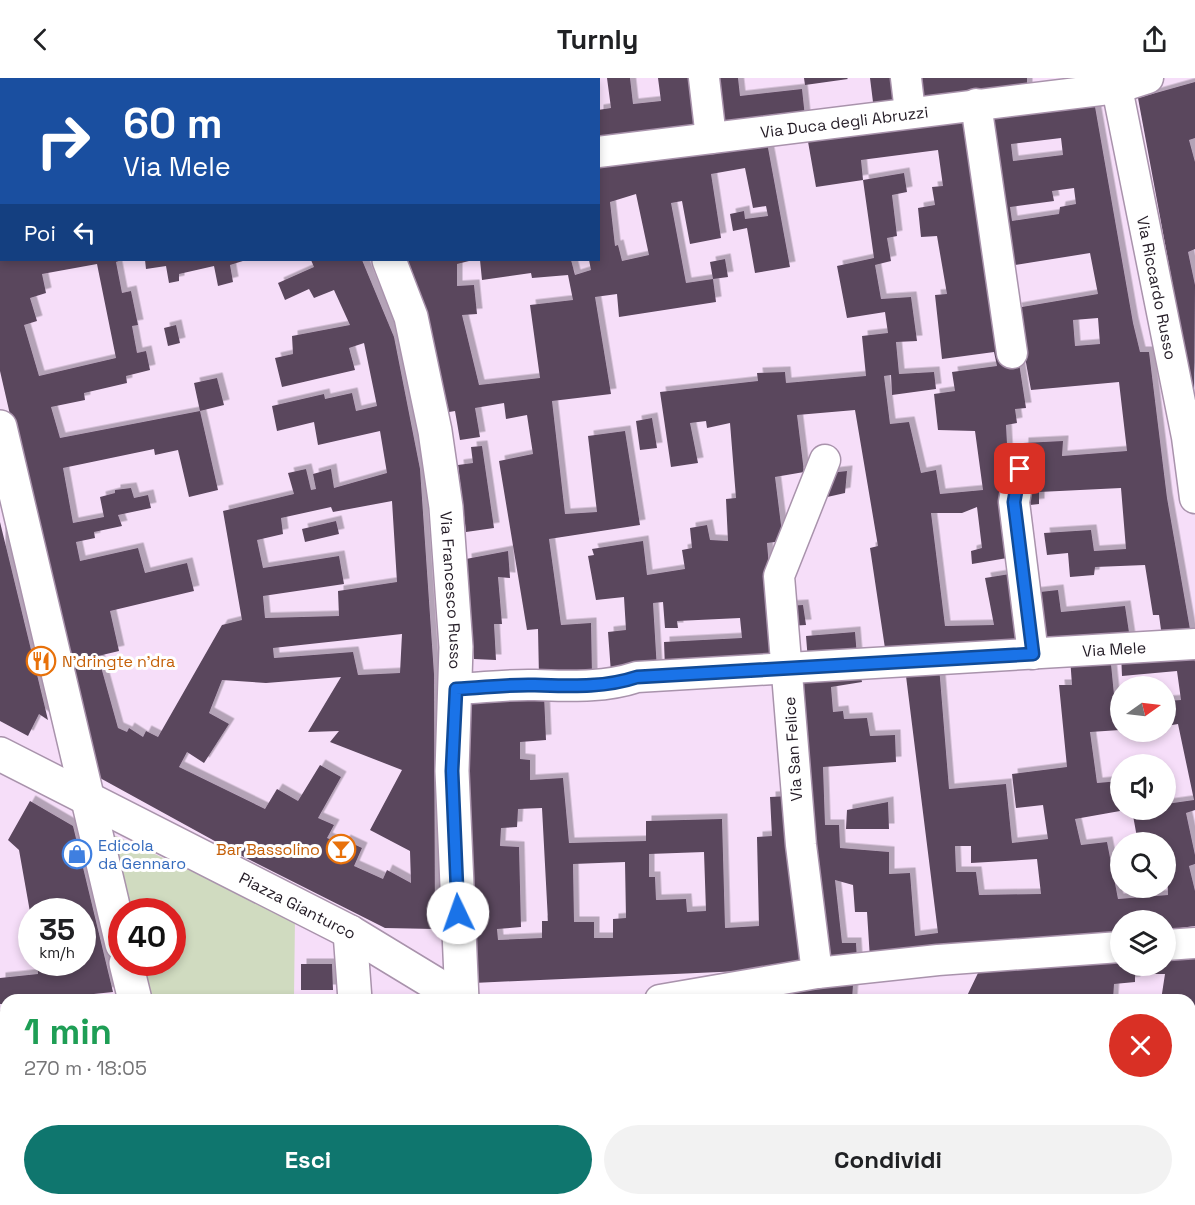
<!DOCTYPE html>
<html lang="it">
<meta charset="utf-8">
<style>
body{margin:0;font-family:"Space Grotesk",sans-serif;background:#f2f2f2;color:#202124;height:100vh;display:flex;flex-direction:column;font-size:22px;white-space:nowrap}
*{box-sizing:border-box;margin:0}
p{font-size:20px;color:#757577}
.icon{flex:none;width:33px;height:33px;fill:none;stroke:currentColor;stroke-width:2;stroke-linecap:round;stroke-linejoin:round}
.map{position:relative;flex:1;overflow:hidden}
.panel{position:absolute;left:0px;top:916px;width:1196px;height:212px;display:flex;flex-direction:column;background:#fff;border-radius:18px 18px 0 0;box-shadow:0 3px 9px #0003}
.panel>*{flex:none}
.guide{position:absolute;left:0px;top:0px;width:600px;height:183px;box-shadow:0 3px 9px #0003;background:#1a4fa0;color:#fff;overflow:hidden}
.needle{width:39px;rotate:76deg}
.fabs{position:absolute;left:1110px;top:598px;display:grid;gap:12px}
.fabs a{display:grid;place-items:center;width:66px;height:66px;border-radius:50%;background:#fff;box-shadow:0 3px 9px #0003;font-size:30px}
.speed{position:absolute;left:18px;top:820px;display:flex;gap:12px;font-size:30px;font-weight:700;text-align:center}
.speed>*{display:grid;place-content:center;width:78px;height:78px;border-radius:50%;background:#fff;box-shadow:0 3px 9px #0003;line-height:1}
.speed small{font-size:15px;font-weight:400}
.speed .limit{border:9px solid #d22;background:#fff;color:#111}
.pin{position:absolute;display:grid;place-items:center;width:51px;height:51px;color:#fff;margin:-26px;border-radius:12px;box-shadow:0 3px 9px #0006}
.me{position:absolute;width:66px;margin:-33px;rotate:357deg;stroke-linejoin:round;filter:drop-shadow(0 0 4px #0008)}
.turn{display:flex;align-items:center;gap:21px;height:126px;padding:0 24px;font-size:27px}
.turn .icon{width:78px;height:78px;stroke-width:2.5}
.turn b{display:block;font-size:42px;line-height:51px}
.then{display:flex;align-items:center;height:57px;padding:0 24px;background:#0003;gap:12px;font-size:22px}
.round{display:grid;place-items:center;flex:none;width:63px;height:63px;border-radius:32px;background:#f2f2f2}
.overview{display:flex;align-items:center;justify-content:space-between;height:102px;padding:0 24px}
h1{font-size:36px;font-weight:600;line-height:45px;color:#1e9e55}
.button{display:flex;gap:12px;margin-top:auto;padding:12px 24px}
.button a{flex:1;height:69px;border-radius:36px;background:#0f766e;color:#fff;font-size:24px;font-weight:600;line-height:69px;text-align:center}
.button a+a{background:#f2f2f2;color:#202124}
header{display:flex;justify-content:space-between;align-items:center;height:78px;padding:0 24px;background:#fff;font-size:27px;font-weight:600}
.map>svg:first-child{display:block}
.green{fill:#d0dbc0}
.building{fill:#5a465d;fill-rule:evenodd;filter:url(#shadow)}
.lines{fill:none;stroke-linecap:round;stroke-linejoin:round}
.minor-casing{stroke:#a993ac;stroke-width:33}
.tertiary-casing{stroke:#a993ac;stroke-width:36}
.minor{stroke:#fff;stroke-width:30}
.tertiary{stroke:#fff;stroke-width:33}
.route-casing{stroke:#114b97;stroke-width:15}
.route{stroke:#1a73e8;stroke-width:10}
.labels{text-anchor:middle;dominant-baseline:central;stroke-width:6;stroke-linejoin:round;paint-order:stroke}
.street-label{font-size:16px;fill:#231b25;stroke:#fff}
.food-label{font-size:16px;fill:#c56008;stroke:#fff;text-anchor:start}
.shop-label{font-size:16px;fill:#366cbe;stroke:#fff;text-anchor:start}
</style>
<header><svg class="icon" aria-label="back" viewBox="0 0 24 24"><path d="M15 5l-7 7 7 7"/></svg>Turnly<svg class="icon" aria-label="share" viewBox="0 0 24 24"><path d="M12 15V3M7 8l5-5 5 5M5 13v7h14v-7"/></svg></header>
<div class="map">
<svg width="1195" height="1127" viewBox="0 0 1195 1127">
<defs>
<filter id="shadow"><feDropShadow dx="5.5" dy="-5.5" stdDeviation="0" flood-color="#0004"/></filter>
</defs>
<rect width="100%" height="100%" fill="#f6def9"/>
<path class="green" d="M103,752L295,841L294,919L230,922H146L136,885H172V834H124Z"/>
<path class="building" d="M607,0H630L633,26L661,23L658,0H690L694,51L598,64V32L611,30Z
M710,0H738L740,18L802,11L805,39L716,49Z
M804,0H847L848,1L805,7Z
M870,0H894L898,29L874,32Z
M915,0H1027V11L919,25Z
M1195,4V60L1189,62L1195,84V171L1188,174L1195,207L1194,322L1138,20Z
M1094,23L1133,245L1140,274H1149L1167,420L1191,557L1162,559L1159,537H1153L1145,487L1095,489L1094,497L1070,499L1068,475L1047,477L1044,455L1091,452L1094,473L1126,471L1121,410L1039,414V426L1021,428L1023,365L1063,363L1062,378L1127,373L1119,304L1031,312L1016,230L1098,216L1090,175L1009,188L980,36ZM1061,60L1063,77L1013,83L1011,66ZM1074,110L1076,126L1060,129L1059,136L1012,143L1010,129L1054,123L1052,113ZM1098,240L1100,266L1075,268L1073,242Z
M967,38L1019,285L1026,330L1015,331L1017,345L1006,347L1013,479L972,486L971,473L982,470L977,429L962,435H931L945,548L994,547L985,500L1016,495L1027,569L886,577L870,470L878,468L855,332L797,337L804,394L775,399L783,463L767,465L777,586L665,590L664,564L742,560L740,540L677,543L678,550H665L663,524L653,525L657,592L611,595L608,554L626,552L624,519L596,522L588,478L594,477L592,471L643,463L647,497L685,491L682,472L692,470L690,450L707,447L710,462L728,463L726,421L736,420L730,345L707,350L706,343L690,345L698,385L671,389L660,314L758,303L757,295L785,294L786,305L866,298L862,258L888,255L885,234L847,240L837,188L874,180L863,102L904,95L907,114L892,117L897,158L887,160L891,183L875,187L881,221L911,219L917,263L896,264L899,296L934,294L936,311L892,317L891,297L884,298L890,346L909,344L921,395L936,392L940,416L983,412L975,353L938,352L934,316L955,313L952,294L997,288L994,274L942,281L935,217L947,216L937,158L921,159L918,130L935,127L932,109L943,108L938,72L861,82L863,102L816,109L807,58Z
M766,59L790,189L755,195L747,150L733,153L730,136L744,133L745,141L768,138L766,128L753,130L745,90L711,96L721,160L690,166L682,123L671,125L686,205L713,201L716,224L619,239L617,216L595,219L611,316L552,323L565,436L597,434L588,358L625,353L640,447L549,461L561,547L591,545L592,597L539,599L538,551L527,552L499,383L533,376L527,337L506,341L504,325L475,330L480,359L460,362L455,333L449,334L425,238L400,182H473L457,186V208L474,207L477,236L462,237L479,307L540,300L530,227L573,222L568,197L532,200L531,195L482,202L480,182H571L575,197L591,192L589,182H598V82ZM636,116L649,177L622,183L618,167L615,168L610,124Z
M725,181L728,199L713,201L710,184Z
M0,182H122L116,184L122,215L131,213L138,247L132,248L137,275L146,273L150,292L126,298L127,305L84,315L85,322L51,329L60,360L200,333L194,305L217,300L224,327L200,333L218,412L189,419L178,372L155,377L154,371L63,390L73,445L104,439L100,419L115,415V412L131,410L134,420L148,417L151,430L118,437L122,448L94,454L95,460L76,464L80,483L138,470L145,495L187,485L194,513L110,533L119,573L98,578L118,650L127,654L129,650L143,659L146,653L158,659L222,547L242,542L223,433L294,416L288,395L306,391L311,412L316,411L313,396L331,391L334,410L387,395L380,353L318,367L314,344L277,353L272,328L324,316L325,321L352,315L356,333L377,328L364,265L349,270L355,292L282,309L275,280L293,276L292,258L350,247L334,212L314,220L309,211L285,222L278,205L314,189L311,182H362L394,259L420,391L434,596L435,851L385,850L242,778L100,700L81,646L0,293ZM97,186L116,280L39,298L24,247L37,243L30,220L46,215L42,196ZM392,423L397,504L338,513L339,538L265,540L263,518L344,506L339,478L263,490L257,462L283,456L281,440L331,429L333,434ZM402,556L400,595L358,597L353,574L274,580L273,570ZM341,599L308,654L339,653L330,664L402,692L370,752L410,773L411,805L387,792L383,801L354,788L362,770L345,762L343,767L327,760L334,747L318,740L341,699L320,687L298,723L277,711L265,731L179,689L187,674L204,685L229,646L209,635L222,602L266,605Z
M145,182H246L230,187L233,204L218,208L214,188L179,196V203L169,205L166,188L146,191Z
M176,247L180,265L168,268L164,250Z
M652,340L657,370L640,372L636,343Z
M482,368L494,450L466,454L458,387L473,385L471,369Z
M847,393L845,415L814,422L821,396Z
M336,443L339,456L305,464L302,451Z
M0,444L48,642L39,636L28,658L0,643Z
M508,473L510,500L498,499L502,546H494L496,582L474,581L466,481Z
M1058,512L1061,534L1125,528L1130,561L1039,568L1031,515Z
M803,527L806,547L788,548L786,528Z
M855,554L857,578L808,583L806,558Z
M1192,568L1195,584V732L1186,735L1195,777V786L1189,788L1195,813V848L1166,852V843H1120V858L870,881L867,834H855L853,807L835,802L842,865H856L857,882L821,884L794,642L802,596L859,590L862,604L831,609L833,634L843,633L844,641L867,640L870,658L895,657L896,684L823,689L825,747H839L840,770L889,774V796L910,795L915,858L938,855L905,590L939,588L949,711L1006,706L1012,765L1048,761L1043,727L1016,730L1012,696L1067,689L1059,607H1072L1070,579L1110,576L1115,627H1120V652L1090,654L1097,705L1120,703V733L1075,741L1081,767L1107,764L1118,821L1168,817L1166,765H1138L1132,732H1166V726L1194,722L1178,646L1166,648V623L1181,622L1177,593L1122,598L1121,575ZM955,768H971V785L1037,781L1041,816L979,817L976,794H956Z
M544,617L546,662L520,664V681L530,682V702L563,700L569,765L646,763V743L722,741L725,850L759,848L757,759L772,758L770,719L789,718L806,890L473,905L464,621ZM542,730L548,843H542V860L498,862L497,851L521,849L519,769L500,768L501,750L517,749L518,731ZM704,774L706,833L687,834L686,821L656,822L655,799H649V776ZM625,784L626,840L613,841V860H594V844H574L573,786Z
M30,723L73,748L113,914L36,922H6V926H0V900L38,896L37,885H82V834H30L19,772L8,762Z
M888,724L889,751H846L847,732Z
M1195,875V942L1191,956L1190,922H1161L1165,896H1135V904L1114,906L1113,922H1096V917L1053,922H1021L1020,917L999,919L998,922H965L978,895L1120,882V888H1166V878Z
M301,886H332L333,912H301Z
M853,907L852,922H771L772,914Z
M1190,1000L1195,1001L1191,1053L1190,1052Z
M267,1122H314L316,1127H268Z
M371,1122H397L398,1127H372Z
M440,1122H492V1123L481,1127H441Z
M582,1122H672L673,1127H583Z
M732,1122H890V1127H732Z
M917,1122H1039L1053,1127H916Z
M1116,1122H1182L1193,1127H1128Z"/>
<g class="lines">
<g class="minor-casing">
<g id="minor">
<path d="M704,0L711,60"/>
<path d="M906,0L910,34"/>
<path id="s1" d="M1115,0L1187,359L1195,420"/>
<path d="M976,26L1012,275"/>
<path id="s2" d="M598,74L1117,10L1148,0"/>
<path d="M0,156H2"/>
<path d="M1020,391L1014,424L1033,576"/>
<path id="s3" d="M456,611C482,610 509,606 535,607C570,608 604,610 637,599L1195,566"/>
<path d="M1166,867L1195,865"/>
<path d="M817,895L801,767L779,498L825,382"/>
<path d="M660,922L817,895L938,882L1120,869"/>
<path d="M0,949H6"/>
<path d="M1074,1122L1088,1127"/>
</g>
</g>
<g class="tertiary-casing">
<g id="tertiary">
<path d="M301,0V2"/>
<path id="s4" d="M389,182L411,239L435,353L446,429L456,569L452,693L462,922"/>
<path d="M0,349L122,866"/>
<path id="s5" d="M0,676L350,854L462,922"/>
<path d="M350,854L355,922"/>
<path d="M126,885L135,922"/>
<path d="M183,1122L185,1127"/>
<path d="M704,1122L705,1127"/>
</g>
</g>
<use href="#minor" class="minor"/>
<use href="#tertiary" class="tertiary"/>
</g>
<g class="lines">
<g class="route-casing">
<path id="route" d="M458,835L452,693L456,611C482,610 509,606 535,607C570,608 604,610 637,599L1033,576L1014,424L1020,391"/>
</g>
<use href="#route" class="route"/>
</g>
<defs>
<g id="restaurant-ring" transform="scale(1.5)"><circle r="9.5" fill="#fff" stroke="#e8710a" stroke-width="1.5"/><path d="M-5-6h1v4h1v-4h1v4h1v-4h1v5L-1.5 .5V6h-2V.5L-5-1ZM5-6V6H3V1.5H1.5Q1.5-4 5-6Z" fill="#e8710a"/></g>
<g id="bar-ring" transform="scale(1.5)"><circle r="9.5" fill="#fff" stroke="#e8710a" stroke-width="1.5"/><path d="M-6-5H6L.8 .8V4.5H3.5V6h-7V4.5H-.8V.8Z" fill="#e8710a"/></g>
<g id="shop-ring" transform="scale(1.5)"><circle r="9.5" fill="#fff" stroke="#3f7fe0" stroke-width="1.5"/><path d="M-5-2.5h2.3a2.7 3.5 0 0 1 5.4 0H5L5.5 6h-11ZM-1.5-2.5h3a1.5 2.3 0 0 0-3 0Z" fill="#3f7fe0"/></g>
</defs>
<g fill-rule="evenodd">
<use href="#restaurant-ring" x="41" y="583"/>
<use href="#bar-ring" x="341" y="771"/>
<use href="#shop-ring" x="77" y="776"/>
</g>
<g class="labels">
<g class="street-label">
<text stroke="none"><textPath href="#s2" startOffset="248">Via Duca degli Abruzzi</textPath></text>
<text stroke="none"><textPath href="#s1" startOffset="214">Via Riccardo Russo</textPath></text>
<text stroke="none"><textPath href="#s4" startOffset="338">Via Francesco Russo</textPath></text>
<text stroke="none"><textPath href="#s3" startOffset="660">Via Mele</textPath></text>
<text transform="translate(793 671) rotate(-94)">Via San Felice</text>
<text stroke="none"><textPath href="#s5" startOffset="334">Piazza Gianturco</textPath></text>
</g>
<g class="food-label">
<text x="62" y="583">N'dringte n'dra</text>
<text x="320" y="771" text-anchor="end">Bar Bassolino</text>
</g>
<g class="shop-label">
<text x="98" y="767">Edicola<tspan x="98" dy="18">da Gennaro</tspan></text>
</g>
</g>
</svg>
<div class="fabs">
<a><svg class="needle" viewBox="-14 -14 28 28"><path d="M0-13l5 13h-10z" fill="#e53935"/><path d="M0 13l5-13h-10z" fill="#757577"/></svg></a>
<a><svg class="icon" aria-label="sound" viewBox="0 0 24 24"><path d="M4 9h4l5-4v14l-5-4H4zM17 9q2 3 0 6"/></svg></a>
<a><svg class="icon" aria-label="search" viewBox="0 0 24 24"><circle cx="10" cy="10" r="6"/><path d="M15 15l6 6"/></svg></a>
<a><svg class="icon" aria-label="layers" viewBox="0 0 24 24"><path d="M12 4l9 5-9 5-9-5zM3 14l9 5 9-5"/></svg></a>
</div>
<div class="speed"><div>35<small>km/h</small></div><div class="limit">40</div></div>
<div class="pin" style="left:1020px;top:391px;background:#d93025"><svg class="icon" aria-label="arrive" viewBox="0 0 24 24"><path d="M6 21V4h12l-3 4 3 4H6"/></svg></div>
<svg class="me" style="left:458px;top:835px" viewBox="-20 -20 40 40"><circle r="19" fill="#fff"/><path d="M0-13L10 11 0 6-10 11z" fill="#1a73e8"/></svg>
<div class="guide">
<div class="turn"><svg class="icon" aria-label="right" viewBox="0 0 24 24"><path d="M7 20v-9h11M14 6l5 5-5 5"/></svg><div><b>60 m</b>Via Mele</div></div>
<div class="then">Poi<svg class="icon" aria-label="left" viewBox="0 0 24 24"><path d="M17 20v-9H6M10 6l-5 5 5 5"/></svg></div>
</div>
<section class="panel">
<div class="overview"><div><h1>1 min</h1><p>270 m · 18:05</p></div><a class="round" style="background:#d93025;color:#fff"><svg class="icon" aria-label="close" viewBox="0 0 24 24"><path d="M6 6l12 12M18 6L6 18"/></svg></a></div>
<div class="button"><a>Esci</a><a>Condividi</a></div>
</section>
</div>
